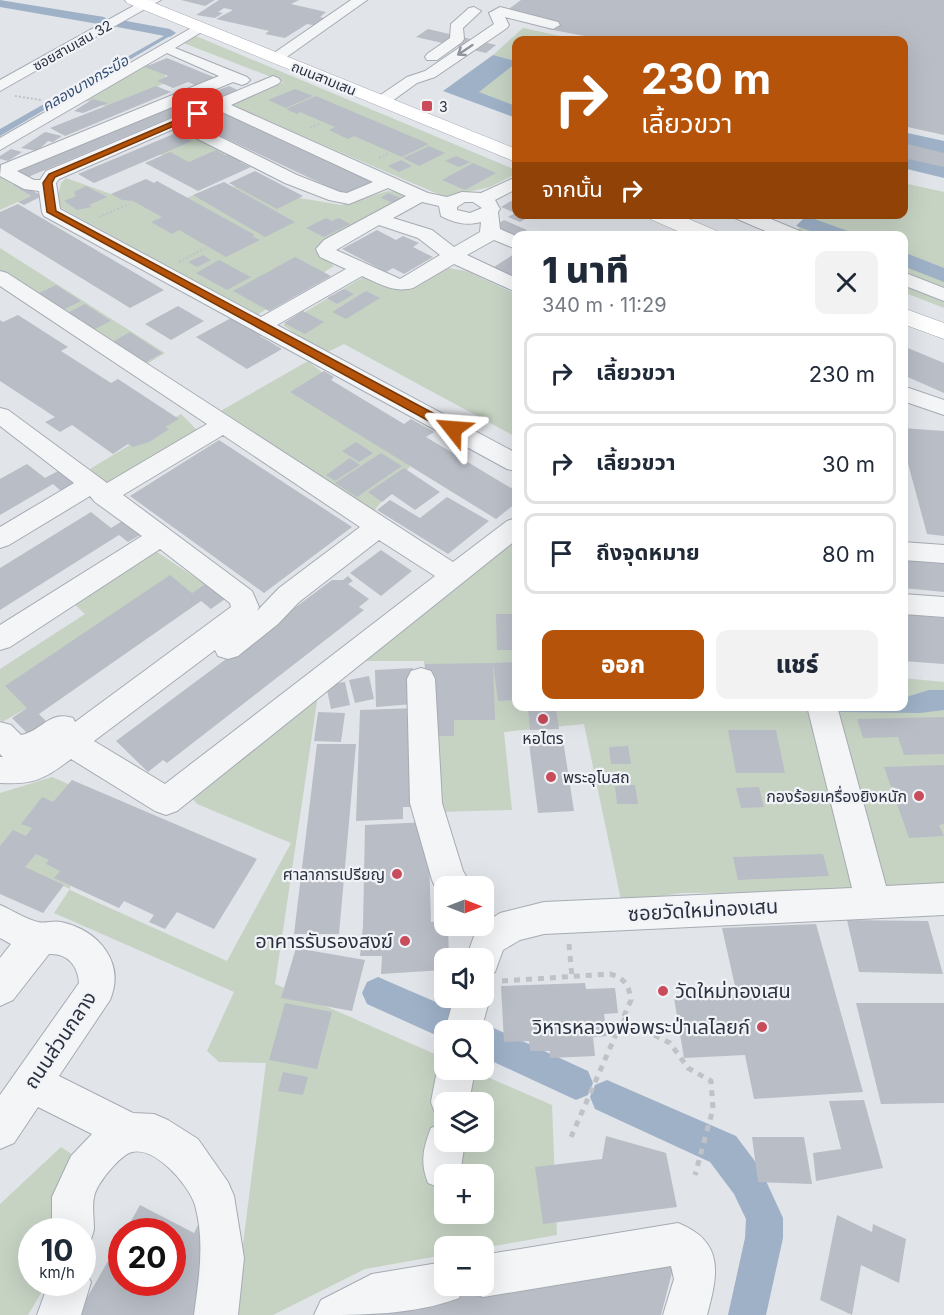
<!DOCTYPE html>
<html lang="th">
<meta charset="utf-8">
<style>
body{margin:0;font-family:Inter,"Noto Sans Thai",sans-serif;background:#f2f2f3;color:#1f2937;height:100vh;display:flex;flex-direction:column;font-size:22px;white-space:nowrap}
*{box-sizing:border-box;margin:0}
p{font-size:20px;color:#747a83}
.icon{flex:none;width:33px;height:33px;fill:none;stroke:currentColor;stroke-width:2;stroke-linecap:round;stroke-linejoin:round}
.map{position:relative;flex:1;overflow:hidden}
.side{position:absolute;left:512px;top:231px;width:396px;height:480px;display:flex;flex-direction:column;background:#fff;border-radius:12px;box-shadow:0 6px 24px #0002}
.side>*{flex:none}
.top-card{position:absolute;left:512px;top:36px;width:396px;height:183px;border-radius:12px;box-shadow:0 6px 24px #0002;background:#b45309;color:#fff;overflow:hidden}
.needle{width:39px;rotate:90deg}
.buttons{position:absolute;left:434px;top:876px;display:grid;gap:12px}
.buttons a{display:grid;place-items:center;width:60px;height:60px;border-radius:12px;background:#fff;box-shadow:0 6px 24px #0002;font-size:30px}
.speed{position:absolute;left:18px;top:1218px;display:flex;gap:12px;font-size:30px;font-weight:700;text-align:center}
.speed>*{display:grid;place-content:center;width:78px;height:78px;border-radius:50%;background:#fff;box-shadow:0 6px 24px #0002;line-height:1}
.speed small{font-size:15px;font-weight:400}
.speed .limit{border:9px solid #d22;background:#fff;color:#111}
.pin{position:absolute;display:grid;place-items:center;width:51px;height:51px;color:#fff;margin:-26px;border-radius:12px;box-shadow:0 3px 9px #0006}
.me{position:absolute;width:66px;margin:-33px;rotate:298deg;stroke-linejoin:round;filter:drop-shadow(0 0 4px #0008)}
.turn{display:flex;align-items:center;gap:21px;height:126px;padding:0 30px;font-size:27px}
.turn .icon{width:78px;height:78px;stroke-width:2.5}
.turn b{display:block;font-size:42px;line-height:51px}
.then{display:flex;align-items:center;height:57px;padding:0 30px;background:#0003;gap:12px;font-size:22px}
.round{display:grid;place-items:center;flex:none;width:63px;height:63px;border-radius:12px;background:#f2f2f3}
.overview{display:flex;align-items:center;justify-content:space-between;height:102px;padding:0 30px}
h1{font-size:36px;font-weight:800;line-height:45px}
.cta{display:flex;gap:12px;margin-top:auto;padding:12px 30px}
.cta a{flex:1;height:69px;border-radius:12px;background:#b45309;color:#fff;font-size:24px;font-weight:800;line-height:69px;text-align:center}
.cta a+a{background:#f2f2f3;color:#1f2937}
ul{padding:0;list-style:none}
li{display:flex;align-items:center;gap:18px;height:81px;margin:0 12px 9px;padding:0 18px;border:3px solid #e0e1e3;border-radius:12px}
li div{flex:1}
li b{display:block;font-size:22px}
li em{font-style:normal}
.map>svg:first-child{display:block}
.green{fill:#c6d3c3;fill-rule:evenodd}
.water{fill:#9eb1c7}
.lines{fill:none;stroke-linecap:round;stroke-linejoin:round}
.canal{fill:#9eb1c7;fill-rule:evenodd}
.building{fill:#b9bdc6}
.minor-casing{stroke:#a6abb3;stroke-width:2}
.major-casing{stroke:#a1a8b4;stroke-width:1}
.path-far1{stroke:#bfc2c7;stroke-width:2;stroke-dasharray:2 2;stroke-linecap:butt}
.path{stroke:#bfc2c7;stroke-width:5;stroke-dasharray:6 6;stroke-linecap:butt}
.minor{fill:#f4f5f7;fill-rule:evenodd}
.major{fill:#fff;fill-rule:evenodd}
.oneway{stroke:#8f939c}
.route{fill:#b45309;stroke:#753606;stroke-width:1.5}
.poi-dot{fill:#c84c5b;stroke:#f1f3f7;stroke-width:2}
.labels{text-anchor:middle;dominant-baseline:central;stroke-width:4.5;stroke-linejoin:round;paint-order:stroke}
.far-street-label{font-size:14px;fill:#2a3140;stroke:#f1f3f7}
.far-poi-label{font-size:14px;fill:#2a3140;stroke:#f1f3f7;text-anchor:start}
.far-water-label{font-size:15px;font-style:italic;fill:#364f72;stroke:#f1f3f7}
.poi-label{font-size:16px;fill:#2a3140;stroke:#f1f3f7;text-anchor:end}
.near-street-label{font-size:20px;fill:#2a3140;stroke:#f1f3f7}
.near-poi-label{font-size:20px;fill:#2a3140;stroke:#f1f3f7;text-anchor:end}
</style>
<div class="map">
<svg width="944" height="1315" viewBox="0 0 944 1315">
<rect width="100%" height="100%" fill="#e1e4e9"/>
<path class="green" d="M523,28L579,40H516V61L493,55Z
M196,36L516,170V174L490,187L445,197L230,105L284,82L181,42Z
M144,63L162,69L168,82L108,107L84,100Z
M516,63V106L478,92Z
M185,130L231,152L190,168L157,153L181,143L172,133Z
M0,177L31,196L0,210Z
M66,178L111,194L187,198L219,184L341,205L388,191L397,192L409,199L321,243L316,249L334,266L257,315L56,205L61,183Z
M903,183L944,192V308L903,292V236H794L807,215L903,214Z
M0,248L165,353L145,365L0,272Z
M448,268L467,271L516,294V437L344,344L324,354L283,325L365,276L401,290Z
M308,361L421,453L373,512L217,413Z
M181,414L199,432L108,484L90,469Z
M516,540V706H903V678L944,682V886L816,892L682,893L628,901L621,900L584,724L504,732L512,810L439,812L424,661H354L473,575Z
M154,550L205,584L192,593L170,576L27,708L2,722L0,720V669L85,614L71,601Z
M318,695L275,984L444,1058V1070H471L552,1105L557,1235L483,1248L444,1246V1255L365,1269L273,1315H234L266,1063L219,1062L207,1051L234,992L54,913L70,889L0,857V793L52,777L80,789L70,890L227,961L291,843L197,804L188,793ZM444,1102H483V1142H444ZM444,1174H483V1214H444Z
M61,1147L73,1155L55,1231L32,1232V1282L47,1283L28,1315H0V1204Z"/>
<path class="water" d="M171,32L175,33L0,136V129Z
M493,55L516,61V63L479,92L516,106V118L443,91Z
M903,132L944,141V178L903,168Z
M806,216L859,235H822L796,226Z
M903,252L944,268V282L903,266Z
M929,690H944V710L920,713L840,712L830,707L903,706V698Z"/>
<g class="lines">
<path class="canal" d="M0,0L104,17L110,21L104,25L0,7Z
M121,20L170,29L176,33L170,37L117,27L115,24L117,21Z
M378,977L452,1009L456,1021L452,1030H444V1036L440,1037L367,1004L362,993L367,982Z
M487,1025L588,1071L593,1083L588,1095L576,1100L483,1057V1030H475Z
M607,1080L736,1136L760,1168L783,1218V1238L766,1315H728L745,1238L746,1219L734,1194L710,1162L595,1109L590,1097L595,1085Z"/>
</g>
<path class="building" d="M181,0H215L205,6Z
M219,0H299L291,4L326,12L320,17L328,19L318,26L307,24L285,38L265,34L269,31L216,19L233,10L224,8L218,12L223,13L215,18L196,15Z
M521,0H944V135L903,126V40H605L548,29L555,24L503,13Z
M428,29L496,45L486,53L416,37Z
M167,58L216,78L197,86L188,82L173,88L157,81L168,76L145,67Z
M156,86L171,92L65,136L50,128Z
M229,86L242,92L214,103L200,97Z
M295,89L313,96L286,108L268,100Z
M316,96L429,144L402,157L354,136L348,139L329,130L335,127L300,112L297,114L286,109Z
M183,98L199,106L28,177L12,169Z
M93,99L108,103L83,113L74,111Z
M222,110L379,181L350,197L193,123Z
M45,132L62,136L53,142L48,141L37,151L21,148Z
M176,133L192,141L94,183L78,174Z
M903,143L944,153V167L903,158Z
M429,146L445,153L419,166L403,158Z
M11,149L22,152L8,161L0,159V156Z
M216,150L225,155L231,152L246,160L240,162L251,167L198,191L145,163L170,152L189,162Z
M456,156L470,162L459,167L445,161Z
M401,160L412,166L399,172L388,166Z
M473,163L496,173L465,190L442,180Z
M255,171L303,196L277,209L229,183Z
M146,179L154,183L157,181L255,235L252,236L260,240L226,257L179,230L172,234L151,222L162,217L133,201L122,200L111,194Z
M224,182L295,222L265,237L193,195Z
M20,183L42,196L24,205L18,202L31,196L13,185Z
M86,186L107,197L89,205L92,207L77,210L64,201L76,196L74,192Z
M388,193L401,198L393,203L381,198Z
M516,198V214L527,218L520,222L508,217L515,213L501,207Z
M18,204L164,290L130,308L0,228V212Z
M326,218L332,221L339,218L350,224L324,237L306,228Z
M504,220L527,230L517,236L494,226Z
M377,230L396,240L403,236L419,243L413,247L433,257L404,274L393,268L386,272L342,249Z
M516,253V278L494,267Z
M203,255L211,260L197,267L188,262Z
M295,257L331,276L269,311L233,291Z
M219,260L251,277L227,290L196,273Z
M56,285L81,301L59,312L35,295Z
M344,289L354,294L337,304L327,298Z
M366,291L380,298L346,319L332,312Z
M85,304L111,321L89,332L63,315Z
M178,306L204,321L171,340L145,324Z
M303,311L324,322L305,334L284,323Z
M18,315L68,347L61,351L111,383L118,379L179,419L165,427L169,429L149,442L133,447L128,444L113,454L72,425L60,432L45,422L55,417L0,381V320L3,322Z
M233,317L266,333L260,336L282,349L247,369L196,337Z
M130,332L162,353L141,365L109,344Z
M903,346L944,363V393L903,375Z
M324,371L334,377L331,380L404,424L411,419L434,432L426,437L511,488L516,484V503L496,519L290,392Z
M903,428L944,431V536L927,534L903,445Z
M219,440L352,527L264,593L130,496Z
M356,442L373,453L359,462L342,451Z
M381,453L402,466L357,497L335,483Z
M350,458L360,465L335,481L326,475Z
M27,464L45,478L58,471L74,483L61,491L53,484L0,515V479Z
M404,468L440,492L415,510L392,494L382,502L368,492Z
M447,497L489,521L448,554L377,510L390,500L420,518Z
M91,512L111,528L124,520L142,534L128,542L119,535L0,610V568Z
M381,550L412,571L381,596L350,573Z
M903,559L944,562V592L903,588Z
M170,575L192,593L205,584L225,599L211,609L201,601L39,714L49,724L31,737L12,718L27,708L5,686Z
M348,576L353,581L348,584L369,599L359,607L364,610L167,763L163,760L148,772L116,741L332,580H343Z
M496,614H516V650H497Z
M903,614L944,618V664L903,661Z
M516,662V700L498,701L493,663Z
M493,663L495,720H454V736H424L425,664Z
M413,668L414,704L376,707L375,670Z
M369,676L374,699L355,703L349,680Z
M345,682L350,705L331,709L326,685Z
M416,708L417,807H403V819L356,821L360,710Z
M528,708H556L559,729L530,730Z
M318,712L345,713L341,742L314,741Z
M944,717V754L904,755L898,737L863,738L857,719Z
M728,730H776L785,773H736Z
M563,740L574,811L538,813L529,743Z
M317,744H356L339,934H294Z
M628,746L631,764H611L609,747Z
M944,765V824L939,825L944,836L909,838L884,767Z
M72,780L257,859L214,929L177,912L165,929L149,922L154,915L124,901L119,908L54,878L60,871L46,864L49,860L36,854L25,867L64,885L43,913L0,894V846L13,830L26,836L32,828L21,824L42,797L53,802Z
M635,785L638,804H617L615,786Z
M759,787L764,807L741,808L736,788Z
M428,822L431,922L444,921V926H448L449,958H444V970L381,974L382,956H360L363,926L365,825Z
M823,854L829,876L738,880L733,857Z
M847,920L928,921L943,974L859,972Z
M816,924L863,1092L754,1099L745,1055L684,1058L674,998L737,995L722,928Z
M296,948L365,960L352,1011L281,998Z
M585,983L586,989L615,988L618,1013L604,1014L607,1036L593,1037L595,1056L550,1058V1051H530L529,1041L504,1042L501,986Z
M285,1003L332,1012L317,1069L269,1060Z
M856,1003H944V1103L881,1104Z
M283,1072L308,1077L303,1095L278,1091Z
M864,1100L883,1168L816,1181L813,1153L841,1149L829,1101Z
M606,1136L666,1153L677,1207L543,1224L535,1167L602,1159Z
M752,1137H804L812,1184L758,1182Z
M140,1205L194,1233L198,1225L206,1230L198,1315H77L122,1237V1282H172V1232H125Z
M837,1215L872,1232L873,1224L906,1239L899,1283L861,1265L852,1315L820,1300Z
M675,1261L661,1315H358L368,1309Z"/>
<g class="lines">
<g class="minor-casing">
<path id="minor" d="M144,0H161L0,91V80Z
M351,0H367L281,61H271L269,58L271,55Z
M474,7L481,11L463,28L464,39L462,42L437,60H427L425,57L427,54L450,38L451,24L469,8Z
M500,7L558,22L560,25L553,29L505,17L509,25L507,28L435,77L417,83L388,104H376L374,101L376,98L407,77L425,71L494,24L489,13Z
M200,23L207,27L205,30L175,48L247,77L250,80L247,83L242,85L233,82L17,171L34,180H40L46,171L273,76L278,78L281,81L278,84L231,105L428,193L447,197L462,192L481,193L516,177V189L495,200L500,209L498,212L500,229L516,236V249L494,240L467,255L516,278V292L454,264L413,288C393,293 380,284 362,276L277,325L516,453V471L507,469L44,216L42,212L39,191L24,189L0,176L1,165L219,76L167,53L0,150V138ZM218,110L373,182L347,193L340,192L297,175L190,122ZM176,128L285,183L329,200L349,204L388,188L406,196L324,240L316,249L320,257L346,269L261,317L60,209L56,183L59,179ZM422,202L439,206L441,216C454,223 467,226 481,222L480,232L454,247L432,230L393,218ZM465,202H473L482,208L470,213L457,210V207ZM379,225L418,238L440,255L400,279L336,250Z
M733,214H759L802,232L804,236H777L735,218Z
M0,271L7,273L453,562L507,521L516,518V540L177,811L166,815L155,811L71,759C45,779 33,785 0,783V757H3L0,754V722L11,725L21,735C42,731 49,710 73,718L75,722L231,607L230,603L160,549L10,647L0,650V625L142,536L95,502L90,496L9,545L0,548V527L74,483L0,426V408L8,410L107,483L207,424L0,286ZM223,435L360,527L279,588L257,611L259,607L252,591L123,495ZM379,540L435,576L165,784L94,741L215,650L218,656L228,659L238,656L278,624L299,602Z
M903,272L944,288V301L903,285Z
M903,386L944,400V415L903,401Z
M903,542L944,545V563L903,560Z
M903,594L944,597V617L903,614Z
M421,668L431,671L435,679L442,803L463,871L472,886H444V897L437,891L432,880L410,803L407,679L411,671Z
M807,706H837L886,886L944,883V915L544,934L520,940L503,950L495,972L483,977V958H466L477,928L500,913L544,902L852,888Z
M0,905C12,910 25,919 38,922C45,924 53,920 61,922C98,930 126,962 110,1000L59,1076L133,1113L154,1114L168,1120L198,1139L228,1182L234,1196L244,1258L238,1315H194C199,1278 205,1241 195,1205C189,1185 155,1146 132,1152C121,1155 105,1175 99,1185C90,1199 94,1213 94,1229C93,1235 90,1241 88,1247L82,1249V1232H52V1197L71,1156L92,1134L38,1107L14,1143L0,1149V1095L79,983C78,966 68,953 49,954L13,1000L0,1006V958L11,944L0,938Z
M483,985L490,998L481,1030H445L454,998H483Z
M444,1056V1070H475L469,1102H444V1119L436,1116L431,1102L437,1070Z
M444,1123V1142H465L460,1174H444V1188L442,1189L428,1183C420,1163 423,1148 431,1128Z
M678,1223C725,1242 718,1274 707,1315H663L674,1279L671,1266L483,1297L468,1291L466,1286H483V1255Z
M444,1262V1286H464L459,1298C414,1315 362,1315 314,1315L321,1300L372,1274Z
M82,1266L91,1282L81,1315H37L49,1282H82Z"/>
</g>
<g class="major-casing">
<path id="major" d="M125,0H147L516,149V162L127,3Z
M648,214H677L717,231L720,236H689L650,219Z
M903,308L944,323V339L903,324Z"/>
</g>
<path class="path-far1" d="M15,96L41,100
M310,128L321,123
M379,158L389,153
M99,217L129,204
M179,262L205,248"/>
<path class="path" d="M569,944L572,977
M502,981L610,974C625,978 629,986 631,1000L571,1137
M622,1019L670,1043L688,1068L711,1081L713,1109L695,1175"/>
<use href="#minor" class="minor"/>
<use href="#major" class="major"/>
</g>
<defs><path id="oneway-shaft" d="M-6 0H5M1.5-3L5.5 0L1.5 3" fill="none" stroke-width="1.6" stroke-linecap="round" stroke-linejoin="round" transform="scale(1.5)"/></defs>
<use class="oneway" href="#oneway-shaft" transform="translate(465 50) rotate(146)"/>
<path class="route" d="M195,112L202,114L55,177L52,183L56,211L457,426V432H449L47,212L43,183L49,174Z"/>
<g class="poi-dot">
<rect x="421" y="100" width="12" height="12" rx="3"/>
<circle cx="543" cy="719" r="6"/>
<circle cx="551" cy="777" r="6"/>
<circle cx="919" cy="796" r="6"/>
<circle cx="397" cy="874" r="6"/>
<circle cx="405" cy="941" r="6"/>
<circle cx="663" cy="991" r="6"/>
<circle cx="762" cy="1027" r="6"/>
</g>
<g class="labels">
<g class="far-street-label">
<text transform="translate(72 45) rotate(-29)">ซอยสามเสน 32</text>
<text transform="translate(324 78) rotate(22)">ถนนสามเสน</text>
</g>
<g class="far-poi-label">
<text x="439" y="106">3</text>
</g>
<g class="far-water-label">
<text transform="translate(85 83) rotate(-30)">คลองบางกระบือ</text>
</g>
<g class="poi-label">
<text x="543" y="738" text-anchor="middle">หอไตร</text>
<text x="563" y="777" text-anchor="start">พระอุโบสถ</text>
<text x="907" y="796">กองร้อยเครื่องยิงหนัก</text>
<text x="385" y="874">ศาลาการเปรียญ</text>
</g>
<g class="near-street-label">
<text transform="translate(703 910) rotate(-3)">ซอยวัดใหม่ทองเสน</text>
<text transform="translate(60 1040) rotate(-56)">ถนนส่วนกลาง</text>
</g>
<g class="near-poi-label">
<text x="393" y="941">อาคารรับรองสงฆ์</text>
<text x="675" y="991" text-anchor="start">วัดใหม่ทองเสน</text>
<text x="750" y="1027">วิหารหลวงพ่อพระป่าเลไลยก์</text>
</g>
</g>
</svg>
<div class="buttons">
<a><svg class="needle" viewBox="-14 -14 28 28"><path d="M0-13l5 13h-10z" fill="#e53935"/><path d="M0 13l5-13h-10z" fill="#747a83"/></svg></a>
<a><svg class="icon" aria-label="sound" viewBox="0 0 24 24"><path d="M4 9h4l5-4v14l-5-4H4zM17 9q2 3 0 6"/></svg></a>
<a><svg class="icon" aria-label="search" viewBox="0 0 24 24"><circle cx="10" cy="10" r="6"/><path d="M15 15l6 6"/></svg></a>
<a><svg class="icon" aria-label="layers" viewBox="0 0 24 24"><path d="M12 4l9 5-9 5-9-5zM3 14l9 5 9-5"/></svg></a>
<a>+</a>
<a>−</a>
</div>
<div class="speed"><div>10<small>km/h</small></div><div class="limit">20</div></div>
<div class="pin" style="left:198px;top:114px;background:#d93025"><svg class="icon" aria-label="arrive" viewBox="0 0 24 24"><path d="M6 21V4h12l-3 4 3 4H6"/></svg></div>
<svg class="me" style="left:453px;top:429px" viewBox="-20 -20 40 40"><path d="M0-17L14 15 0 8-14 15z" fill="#b45309" stroke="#fff" stroke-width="4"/></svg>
<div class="top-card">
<div class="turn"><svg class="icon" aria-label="right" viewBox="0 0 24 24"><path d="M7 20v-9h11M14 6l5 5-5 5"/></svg><div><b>230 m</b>เลี้ยวขวา</div></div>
<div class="then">จากนั้น<svg class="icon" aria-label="right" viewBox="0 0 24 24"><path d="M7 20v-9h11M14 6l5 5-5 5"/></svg></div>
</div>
<section class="side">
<div class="overview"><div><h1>1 นาที</h1><p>340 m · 11:29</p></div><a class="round"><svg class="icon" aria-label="close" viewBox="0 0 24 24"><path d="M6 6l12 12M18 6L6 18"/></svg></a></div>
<ul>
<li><svg class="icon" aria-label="right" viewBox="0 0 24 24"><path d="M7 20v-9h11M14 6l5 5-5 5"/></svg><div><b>เลี้ยวขวา</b></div><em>230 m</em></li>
<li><svg class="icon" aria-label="right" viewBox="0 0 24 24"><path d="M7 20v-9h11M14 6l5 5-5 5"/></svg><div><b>เลี้ยวขวา</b></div><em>30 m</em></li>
<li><svg class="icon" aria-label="arrive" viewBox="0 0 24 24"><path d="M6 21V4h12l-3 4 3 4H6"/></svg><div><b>ถึงจุดหมาย</b></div><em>80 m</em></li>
</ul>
<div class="cta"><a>ออก</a><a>แชร์</a></div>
</section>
</div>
